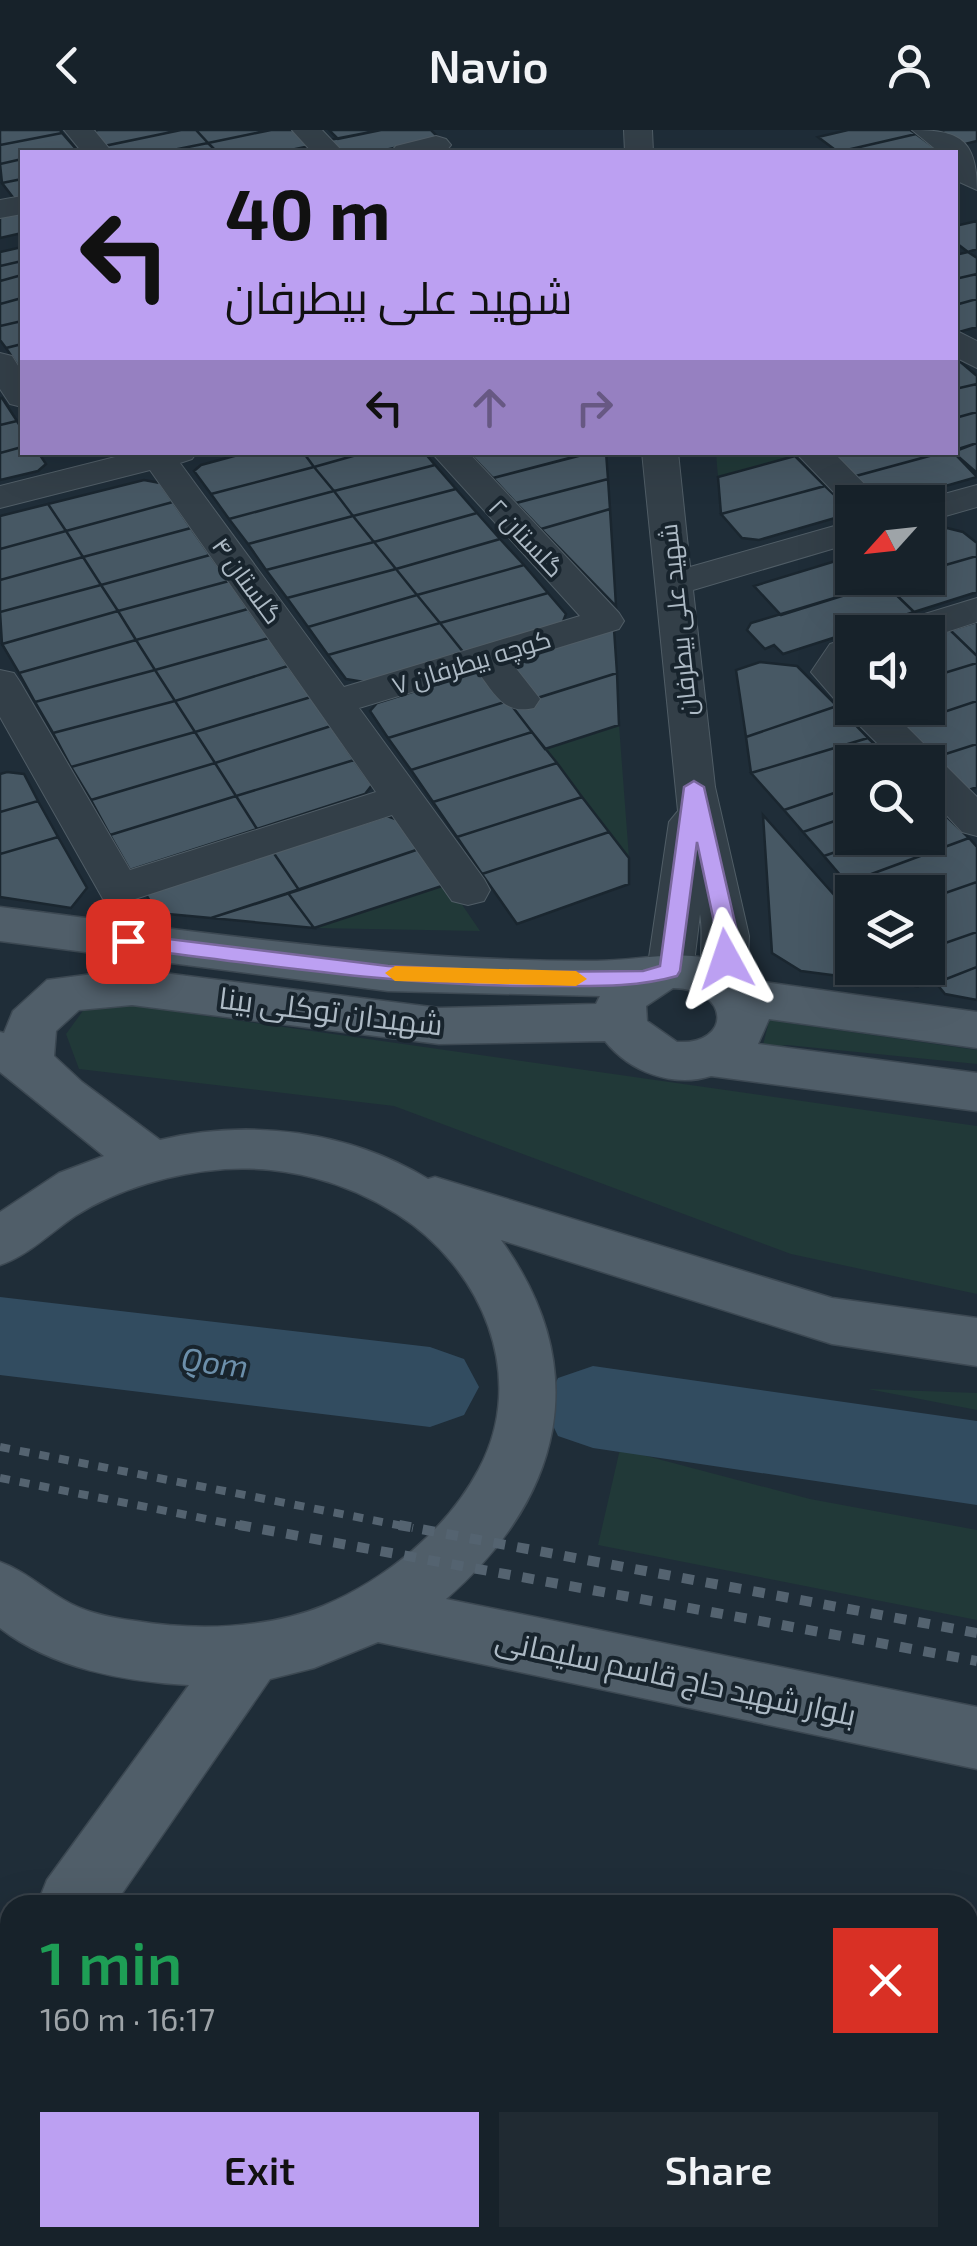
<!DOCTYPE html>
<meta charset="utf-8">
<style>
body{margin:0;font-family:"Exo 2",Cairo,sans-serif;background:#202a32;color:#f1f3f6;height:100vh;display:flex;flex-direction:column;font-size:38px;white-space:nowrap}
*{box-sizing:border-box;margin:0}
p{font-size:32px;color:#9ea4a8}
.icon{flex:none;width:55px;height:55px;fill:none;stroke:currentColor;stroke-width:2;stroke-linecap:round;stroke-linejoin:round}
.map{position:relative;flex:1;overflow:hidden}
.drawer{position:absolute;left:0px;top:1765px;width:978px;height:352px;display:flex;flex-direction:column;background:#17222a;border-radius:30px 30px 0 0;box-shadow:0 10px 40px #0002,0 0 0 2px #363f47}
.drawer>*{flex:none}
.hud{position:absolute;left:20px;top:20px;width:938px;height:305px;border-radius:0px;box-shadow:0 10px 40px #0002,0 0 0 2px #363f47;background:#bca0f2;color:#111;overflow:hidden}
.needle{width:65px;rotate:243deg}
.tools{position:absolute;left:835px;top:355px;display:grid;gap:20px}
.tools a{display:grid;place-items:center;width:110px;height:110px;border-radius:0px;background:#17222a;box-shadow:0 10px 40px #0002,0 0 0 2px #363f47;font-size:50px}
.pin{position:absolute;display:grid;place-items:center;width:85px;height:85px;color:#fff;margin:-42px;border-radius:20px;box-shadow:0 5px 15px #0006}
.me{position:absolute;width:110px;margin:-55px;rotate:355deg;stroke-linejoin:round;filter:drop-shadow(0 0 8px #0008)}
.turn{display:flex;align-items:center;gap:35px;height:210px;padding:0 40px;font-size:45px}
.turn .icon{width:130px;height:130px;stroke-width:2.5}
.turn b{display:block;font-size:70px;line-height:85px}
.lanes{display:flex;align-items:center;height:95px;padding:0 40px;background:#0003;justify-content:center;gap:50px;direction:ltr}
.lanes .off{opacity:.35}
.round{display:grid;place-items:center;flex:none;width:105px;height:105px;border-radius:0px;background:#202a32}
.head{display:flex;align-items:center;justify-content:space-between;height:170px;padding:0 40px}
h1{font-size:60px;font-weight:600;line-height:75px;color:#1e9e55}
.action{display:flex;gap:20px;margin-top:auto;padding:20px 40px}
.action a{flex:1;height:115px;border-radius:0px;background:#bca0f2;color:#111;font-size:40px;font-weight:600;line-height:115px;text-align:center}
.action a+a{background:#202a32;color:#f1f3f6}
header{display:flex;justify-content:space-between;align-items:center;height:130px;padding:0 40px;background:#17222a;font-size:45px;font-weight:600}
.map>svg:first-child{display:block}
.green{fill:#213938}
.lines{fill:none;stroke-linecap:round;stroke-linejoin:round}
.river{fill:#324c60;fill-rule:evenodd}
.building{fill:#475864;stroke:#1a262f;stroke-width:2.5}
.minor-casing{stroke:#505d66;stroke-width:2}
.major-casing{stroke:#3c4852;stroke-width:3}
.minor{fill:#333f48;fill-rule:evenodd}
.major{fill:#505e69;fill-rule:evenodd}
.rail-far1{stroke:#546370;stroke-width:8;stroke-dasharray:10 10;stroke-linecap:butt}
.rail{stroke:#546370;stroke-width:10;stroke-dasharray:12 12;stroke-linecap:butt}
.route{fill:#bca0f2;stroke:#7a689d;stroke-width:2.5}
.slow{fill:#f59e0b}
.labels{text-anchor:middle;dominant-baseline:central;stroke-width:8;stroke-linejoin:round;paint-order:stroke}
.far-street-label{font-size:25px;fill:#adbac5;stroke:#18242d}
.street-label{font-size:30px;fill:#adbac5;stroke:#18242d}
.water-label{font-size:32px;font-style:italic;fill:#6c8faa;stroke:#18242d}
</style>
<header><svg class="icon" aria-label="back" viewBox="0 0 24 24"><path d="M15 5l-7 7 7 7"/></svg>Navio<svg class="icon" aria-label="person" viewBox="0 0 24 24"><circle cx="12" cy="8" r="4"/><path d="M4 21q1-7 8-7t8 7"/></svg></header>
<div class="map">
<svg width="977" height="2116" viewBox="0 0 977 2116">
<rect width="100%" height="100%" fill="#1f2d38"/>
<path class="green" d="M791,322L795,326L718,347L716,323Z
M619,595L629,728L545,619Z
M448,754L480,801L314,798Z
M130,875L977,996V1164L791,1124L394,976L79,939L66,904L85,878Z
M771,883L788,893L977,920V934L787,915L762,919Z
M868,1259L977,1263V1280Z
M620,1319L810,1369L977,1400V1490L598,1415Z"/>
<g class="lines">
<path class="river" d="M0,1167L430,1217L464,1229L479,1257L464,1285L430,1297L0,1245Z
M593,1236L977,1291V1375L593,1318L558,1306L544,1277L558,1248Z"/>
</g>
<path class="building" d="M0,0H60L62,3L0,15Z
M97,0H181L104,16L94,3Z
M181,0H196L208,13L163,22H110L104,16Z
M196,0H271L208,13Z
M271,0H294L310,16L281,22H217L208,13Z
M329,0H381L338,9Z
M381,0H431L439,8L376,22H335L324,11Z
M848,0H910L916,4L838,22L818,7Z
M940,0H977V11L961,15Z
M62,3L76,19L22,22V29L0,34V15Z
M916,4L938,20L838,22Z
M208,13L217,22H163Z
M22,29V49L2,53L0,34Z
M22,49V69L15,70L2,53Z
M21,82L22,103L0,108V86Z
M977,91V119L968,122L955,112V96Z
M22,117V131L0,136V122Z
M968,122L977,128V144L955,149V125Z
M22,131V145L0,151V136Z
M977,144V169L955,175V149Z
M22,145V168L0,174V151Z
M22,168V191L0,196V174Z
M977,169V197L959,202L955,199V175Z
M22,191V214L6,218L0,210V196Z
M22,214V238L20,239L6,218Z
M957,229L977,246V254L955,259Z
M977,254V282L955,288V259Z
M0,268H2L17,291L0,295Z
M977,282V313L955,320V288Z
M17,291L22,299V317L0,323V295Z
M977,313V343L953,322Z
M22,317V322H38L46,334L38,341L0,350V323Z
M249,322H303L314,337L211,364L194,341L201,335Z
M303,322H367L314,337Z
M367,322H424L435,335L334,361L314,337Z
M477,322H590V323L493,348L470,324Z
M606,322L608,349L516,373L493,348L592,322Z
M836,322H944L852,347L827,325Z
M944,322H953L977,347L893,371L874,367L852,347Z
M795,326L825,356L721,384L718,347Z
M435,335L456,359L353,386L334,361Z
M314,337L334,361L229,389L211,364Z
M608,349L610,379L541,399L516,373Z
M144,350L160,353L173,372L66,401L48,374Z
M825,356L846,376L842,386L759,410L742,408L721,384Z
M456,359L477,383L374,412L353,386Z
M334,361L353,386L248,414L229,389Z
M173,372L191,398L83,427L66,401Z
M48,374L66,401L0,419V386Z
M610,379L616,476L541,399Z
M477,383L500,409L396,439L374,412Z
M353,386L374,412L266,440L248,414Z
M191,398L210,425L101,455L83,427Z
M947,398L963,402L977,413V426L928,440V404Z
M66,401L83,427L0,450V419Z
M500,409L524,435L417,465L396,439Z
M374,412L396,439L287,468L266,440Z
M210,425L229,451L118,481L101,455Z
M852,426V448H879L884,453L781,485L754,456Z
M977,426V462L914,482L884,453L903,448H928V440Z
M83,427L101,455L0,482V450Z
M524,435L548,463L440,493L417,465Z
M396,439L417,465L308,497L287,468Z
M229,451L248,479L136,510L118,481Z
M884,453L914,482L783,524L774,515L765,519L747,500L751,493Z
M101,455L118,481L2,514L0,482Z
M548,463L566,484L562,494L464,523L440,493Z
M417,465L440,493L328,525L308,497Z
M248,479L269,508L155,540L136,510Z
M118,481L136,510L19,543L2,514Z
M977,492V526L950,500Z
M440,493L464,523L364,552L346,549L328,525Z
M614,499L617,543L537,568L507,531Z
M950,500L977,526V533L928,548V507Z
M269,508L288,536L175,571L155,540Z
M136,510L155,540L35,572L19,543Z
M760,532L797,536L837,576L746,607L736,540Z
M977,533V571L902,596L884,578H928V548Z
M288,536L311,567L195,602L175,571Z
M155,540L175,571L53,603L35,572Z
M482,540L508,571L388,608L370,581L377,573Z
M617,543L619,595L545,619L512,576Z
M311,567L331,596L215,633L195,602Z
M175,571L195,602L71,637L53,603Z
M508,571L532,602L411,640L388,608Z
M977,571V614L933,628L902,596Z
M837,576L868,608L751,643L746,607Z
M331,596L354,630L236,666L215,633Z
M195,602L215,633L91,670L71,637Z
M532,602L557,633L433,672L411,640Z
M868,608L893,632H852V657L784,680L751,643Z
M977,614V657L966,661L933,628Z
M354,630L372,655L365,664L257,699L236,666Z
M215,633L236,666L110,705L91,670Z
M557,633L582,667L457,707L433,672Z
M7,642L24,644L38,671L0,682V644Z
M852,657V685L803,702L784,680Z
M236,666L257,699L130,740L110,705Z
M582,667L609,702L482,744L457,707Z
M38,671L58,707L0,724V682Z
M944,684L969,708L847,753L824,726L876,708H928V690Z
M763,685L852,785V838H900L916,856L801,841L772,823Z
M852,685V708H876L824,726L803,702Z
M387,686L404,692L422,718L299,760L273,722Z
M609,702L629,728V754L517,794L482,744Z
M58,707L87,758L71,778L0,767V724Z
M969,708L977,717V752L928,769V762H856L847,753Z
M422,718L448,754L314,798L288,763Z
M273,722L299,760L211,788L157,783L145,763Z
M977,752V802L928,819V769Z
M288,763L314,798L211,788Z
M977,802V837L936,853L922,838H928V819Z
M977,837V870L945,864L936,853Z"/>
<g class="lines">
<g class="minor-casing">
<path id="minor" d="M64,0H94L112,22H82Z
M292,0H322L343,22H312Z
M624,0H652L653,22H625Z
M912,0C959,0 977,9 977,60L955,50V22H939Z
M436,6L446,9L451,15L446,21L391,22L396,16Z
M22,66V84L0,88V70Z
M955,200L977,211V238L955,227Z
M0,223L12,226L22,242V277L10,274L0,259Z
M135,322H197L192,329L180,333L344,557L580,486L431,322H468L619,483L624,491L619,499L511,532L540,569L534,578C504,585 495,564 478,542L359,578L484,749L490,760L484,771L468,775L452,771L392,685L135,769L119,774L103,769L0,587V540L14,543L20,552L130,740L376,662L150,340L0,378V356Z
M642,322H678L690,437L852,391V413L693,460L715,657L749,806L747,852L740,863L724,868L708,863C695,842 705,809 700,784L693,841L686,852L670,857L654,852L647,841L669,692L678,681Z
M795,322H833L882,372H852L851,380Z
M977,355V377L928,391V372H915Z
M977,468V492L928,508V502H887L892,494Z
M852,507V578H888L977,667V706L962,702L928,665V632H896L851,587L847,575L838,573L811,542L830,514Z"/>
</g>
<g class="major-casing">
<path id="major" d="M0,777C199,802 396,832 596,831C657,830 702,811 756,851L977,882V918L769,889L758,914L977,943V981L711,946C673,958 630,942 605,911L439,914L132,875L79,880L56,901L54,926L82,952L160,1010C249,988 349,1001 428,1049L435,1047L832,1168L977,1188V1236L832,1214L501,1110C594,1239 563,1367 446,1469L977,1577V1639L378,1512L314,1538L270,1549L114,1775H37L47,1750L189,1555C125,1552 51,1538 0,1498V1432C25,1441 41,1457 64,1470C85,1483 112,1488 136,1491C195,1501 267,1499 323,1476C385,1450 447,1400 479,1339C529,1245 481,1137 397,1084C347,1052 286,1035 225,1039C174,1043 119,1058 75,1086C50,1103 29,1125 0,1135V1082L59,1043L104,1026L0,942V902L4,903L13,881L47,850L132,839L439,878L596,874L600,866L388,861L0,811ZM673,858C731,859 732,915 677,912L647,891L646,876Z
M10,1827V1909L0,1914V1831Z"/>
</g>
<use href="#minor" class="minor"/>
<use href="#major" class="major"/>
<path class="rail-far1" d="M0,1317L413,1398
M0,1348L252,1398"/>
<path class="rail" d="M239,1395L977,1531
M399,1395L977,1503"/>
</g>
<path class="route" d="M694,651L704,657L738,806L736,829L726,836L715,829L717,806L697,712L680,841L677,846C635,858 592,856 548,856C407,857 267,835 128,818L118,811L128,804L388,836L525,842L643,841L660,836L684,657Z"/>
<path class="slow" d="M395,836L576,841L587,849L576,856L395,851L385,843Z"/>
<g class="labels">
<g class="far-street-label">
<text transform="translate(527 407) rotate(47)">گلستان ۲</text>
<text transform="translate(248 450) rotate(54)">گلستان ۴</text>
<text transform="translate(677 490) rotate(-96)">شهید علی بیطرفان</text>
<text transform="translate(471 531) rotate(-17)">کوچه بیطرفان ۷</text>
</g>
<g class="street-label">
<text transform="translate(331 880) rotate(7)">شهیدان توکلی بینا</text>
<text transform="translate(676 1546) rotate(12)">بلوار شهید حاج قاسم سلیمانی</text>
</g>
<g class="water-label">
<text transform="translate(215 1231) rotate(7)">Qom</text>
</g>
</g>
</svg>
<div class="tools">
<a><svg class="needle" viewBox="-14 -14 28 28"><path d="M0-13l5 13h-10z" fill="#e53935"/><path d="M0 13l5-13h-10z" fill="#9ea4a8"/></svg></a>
<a><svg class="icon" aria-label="sound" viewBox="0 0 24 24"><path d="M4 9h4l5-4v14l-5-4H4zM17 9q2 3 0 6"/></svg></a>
<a><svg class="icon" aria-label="search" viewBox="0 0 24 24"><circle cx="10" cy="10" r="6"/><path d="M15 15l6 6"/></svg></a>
<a><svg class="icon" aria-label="layers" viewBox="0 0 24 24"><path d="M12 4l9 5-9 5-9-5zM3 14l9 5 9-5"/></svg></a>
</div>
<div class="pin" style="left:128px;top:811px;background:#d93025"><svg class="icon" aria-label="arrive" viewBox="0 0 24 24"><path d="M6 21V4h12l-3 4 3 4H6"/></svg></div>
<svg class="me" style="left:726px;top:829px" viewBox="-20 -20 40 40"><path d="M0-17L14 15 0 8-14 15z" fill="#bca0f2" stroke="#fff" stroke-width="4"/></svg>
<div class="hud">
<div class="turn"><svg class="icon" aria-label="left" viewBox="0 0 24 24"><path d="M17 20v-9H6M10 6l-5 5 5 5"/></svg><div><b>40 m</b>شهید علی بیطرفان</div></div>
<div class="lanes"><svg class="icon" aria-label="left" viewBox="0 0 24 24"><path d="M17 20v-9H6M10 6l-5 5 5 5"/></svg><svg class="icon off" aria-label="ahead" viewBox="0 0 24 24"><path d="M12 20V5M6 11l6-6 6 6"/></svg><svg class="icon off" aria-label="right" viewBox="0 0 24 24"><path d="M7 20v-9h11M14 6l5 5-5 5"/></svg></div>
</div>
<section class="drawer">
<div class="head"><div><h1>1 min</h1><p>160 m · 16:17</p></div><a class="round" style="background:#d93025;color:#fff"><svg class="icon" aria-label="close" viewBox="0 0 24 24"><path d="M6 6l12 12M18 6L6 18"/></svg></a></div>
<div class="action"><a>Exit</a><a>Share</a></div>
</section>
</div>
